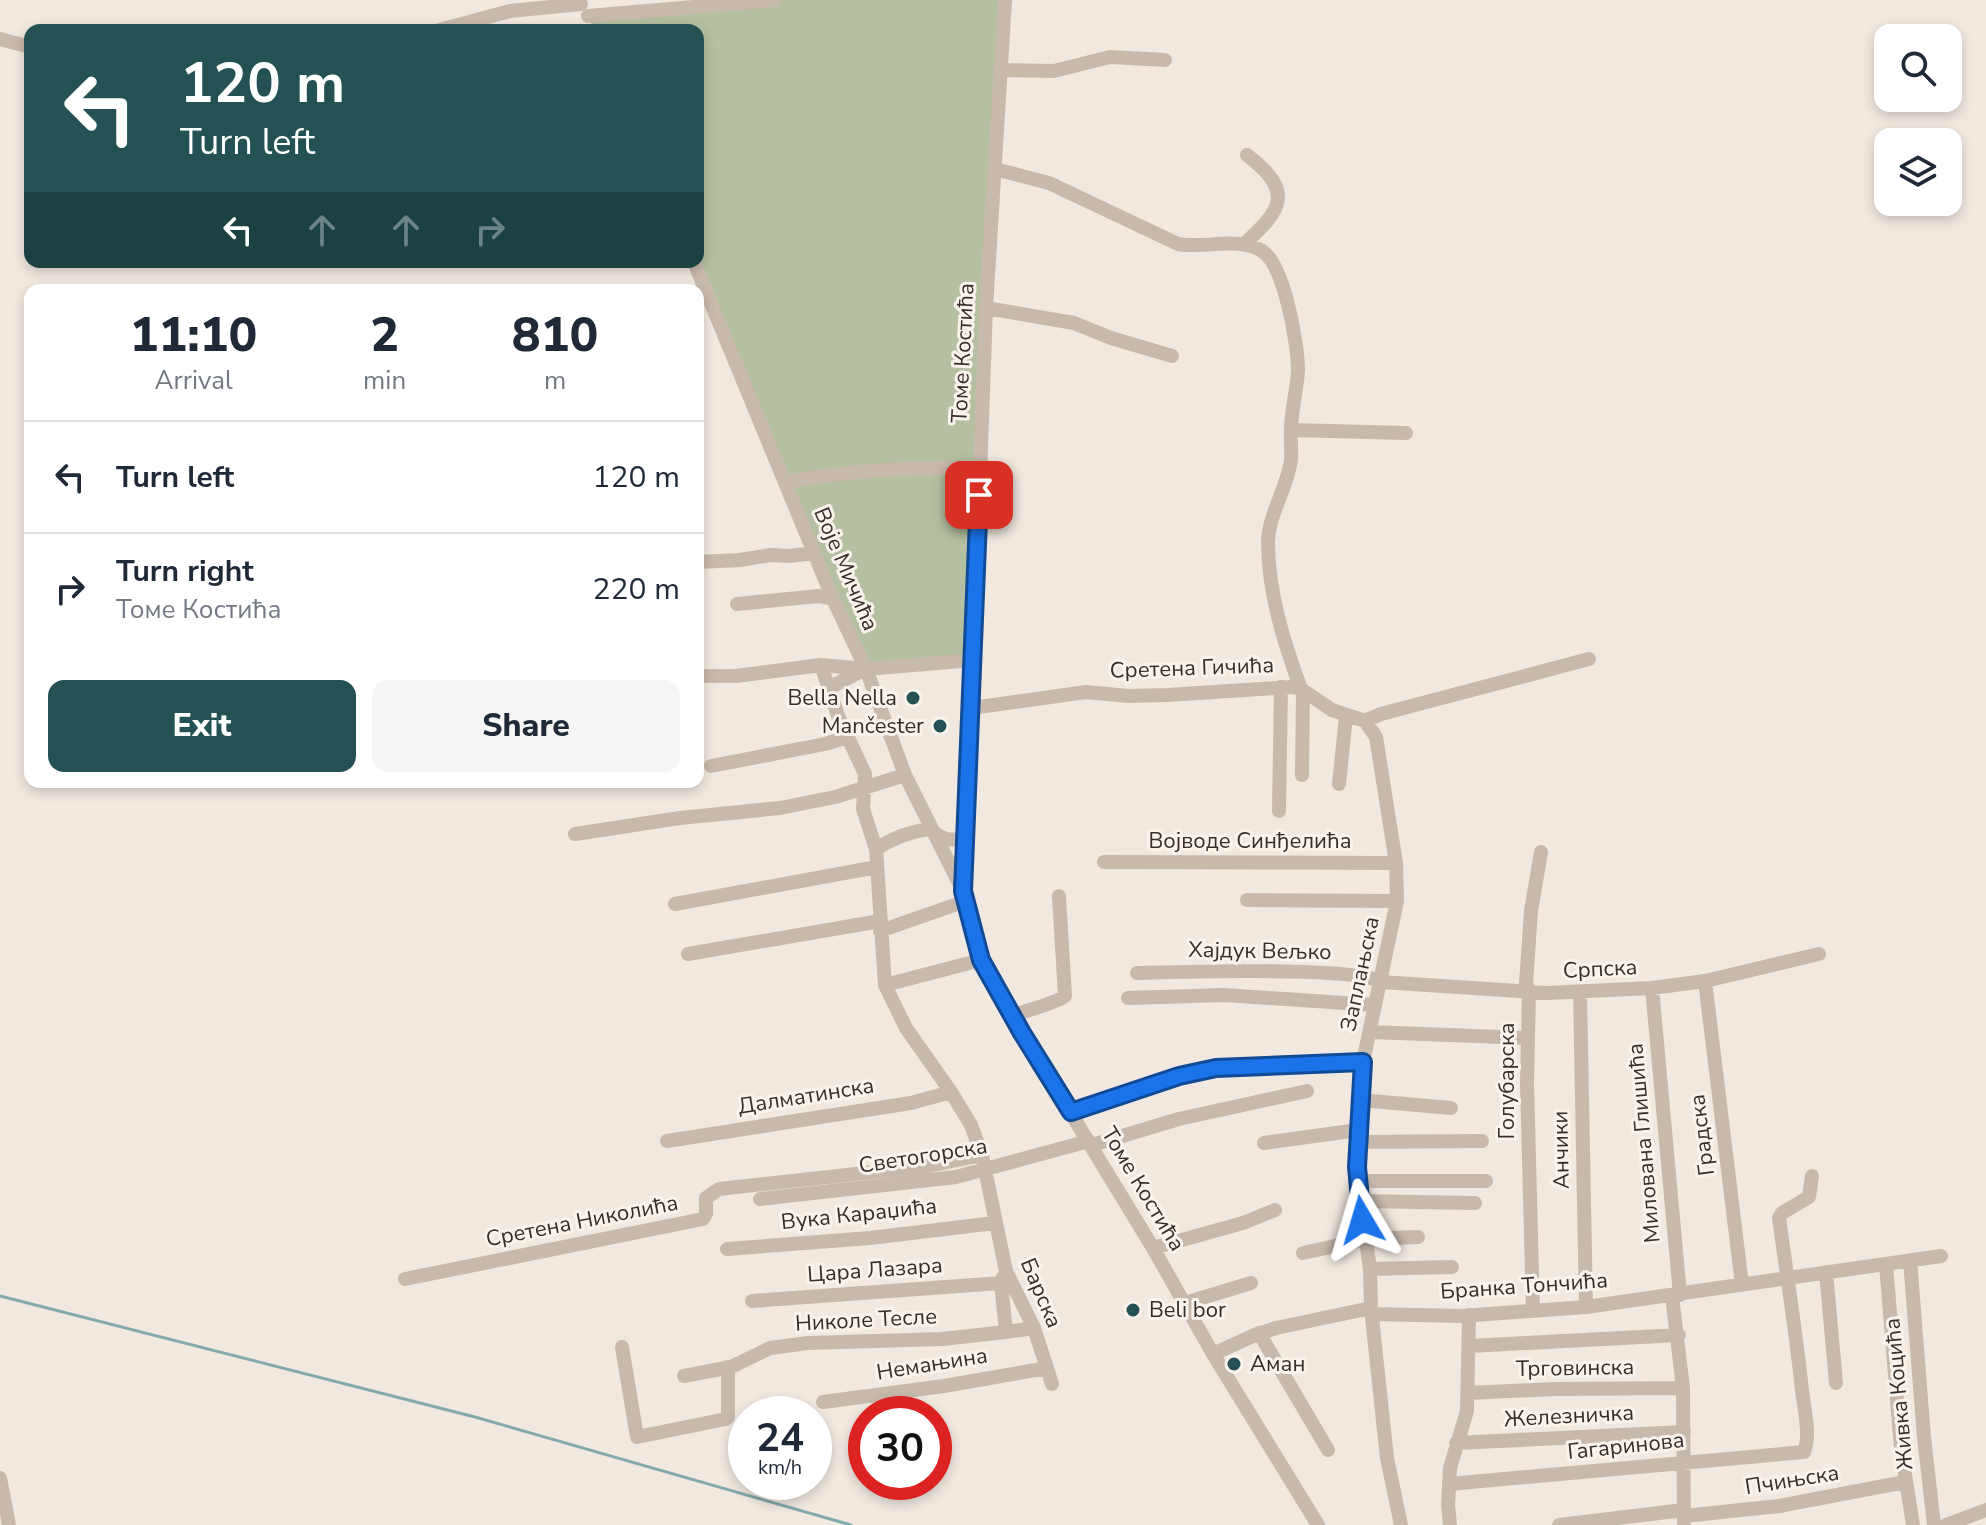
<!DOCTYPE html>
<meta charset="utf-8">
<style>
body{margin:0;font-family:"Nunito Sans",sans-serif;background:#f6f6f7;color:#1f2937;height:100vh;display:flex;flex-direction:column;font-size:30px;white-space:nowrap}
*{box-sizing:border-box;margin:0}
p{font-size:26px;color:#747a83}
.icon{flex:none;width:44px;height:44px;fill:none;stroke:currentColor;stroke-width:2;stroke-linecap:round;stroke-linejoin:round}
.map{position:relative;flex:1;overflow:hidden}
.details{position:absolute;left:24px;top:284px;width:680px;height:504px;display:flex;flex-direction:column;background:#fff;border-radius:16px;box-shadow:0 4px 12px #0003}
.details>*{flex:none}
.guide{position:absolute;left:24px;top:24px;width:680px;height:244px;border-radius:16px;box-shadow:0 4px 12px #0003;background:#245254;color:#fff;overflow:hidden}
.tools{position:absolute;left:1874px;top:24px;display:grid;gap:16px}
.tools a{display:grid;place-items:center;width:88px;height:88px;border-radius:16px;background:#fff;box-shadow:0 4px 12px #0003;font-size:40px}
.speed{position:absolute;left:728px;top:1396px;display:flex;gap:16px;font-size:40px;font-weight:700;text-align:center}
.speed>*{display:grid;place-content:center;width:104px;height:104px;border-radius:50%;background:#fff;box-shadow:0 4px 12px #0003;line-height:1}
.speed small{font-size:20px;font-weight:400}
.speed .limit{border:12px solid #d22;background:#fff;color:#111}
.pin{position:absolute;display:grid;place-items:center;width:68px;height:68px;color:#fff;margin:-34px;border-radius:16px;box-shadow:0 4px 12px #0006}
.me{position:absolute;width:88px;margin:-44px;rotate:353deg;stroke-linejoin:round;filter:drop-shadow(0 0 6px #0008)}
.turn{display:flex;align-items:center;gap:28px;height:168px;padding:0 24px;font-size:36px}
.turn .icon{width:104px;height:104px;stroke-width:2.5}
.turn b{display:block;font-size:56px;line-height:68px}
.lanes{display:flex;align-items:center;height:76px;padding:0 24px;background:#0003;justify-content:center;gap:40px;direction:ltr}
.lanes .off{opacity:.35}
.eta{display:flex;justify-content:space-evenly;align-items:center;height:136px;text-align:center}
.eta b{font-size:48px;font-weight:800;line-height:56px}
.button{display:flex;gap:16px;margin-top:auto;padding:16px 24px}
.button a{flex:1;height:92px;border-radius:16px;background:#245254;color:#fff;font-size:32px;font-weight:800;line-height:92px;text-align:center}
.button a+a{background:#f6f6f7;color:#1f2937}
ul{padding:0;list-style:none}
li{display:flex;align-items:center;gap:24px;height:112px;padding:0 24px;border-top:2px solid #e0e1e3}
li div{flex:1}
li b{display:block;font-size:30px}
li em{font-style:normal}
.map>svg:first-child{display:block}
.green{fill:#b5bfa1}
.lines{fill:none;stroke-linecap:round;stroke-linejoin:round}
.stream{stroke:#82aaab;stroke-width:3}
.minor{stroke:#c8b9ad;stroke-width:14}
.route-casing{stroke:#114b97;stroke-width:20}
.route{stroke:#1a73e8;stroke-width:14}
.poi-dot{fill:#245254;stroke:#f9f3ec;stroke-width:3}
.labels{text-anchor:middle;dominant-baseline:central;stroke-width:6;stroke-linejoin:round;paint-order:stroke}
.street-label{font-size:22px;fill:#372e2b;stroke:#f9f3ec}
.poi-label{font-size:22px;fill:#372e2b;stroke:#f9f3ec;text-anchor:end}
</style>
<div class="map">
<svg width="1986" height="1525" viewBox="0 0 1986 1525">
<rect width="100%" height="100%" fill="#f1e9e0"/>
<path class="green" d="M771,0H1005L974,660L866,669L698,262V30H594L588,16Z"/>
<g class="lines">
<path class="stream" d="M0,1296L475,1417L851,1525"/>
<path class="minor" d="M1005,0L986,308L967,837L963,891L981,960L1022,1033L1153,1248L1213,1354L1318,1525
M588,16L775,0
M439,30L510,11L581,4
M0,39L30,47
M1002,70L1054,71L1110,57L1165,60
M995,169L1049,183L1178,244C1205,249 1238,236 1262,251C1284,264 1298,344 1298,370C1297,390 1291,410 1291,430C1290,440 1292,450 1291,460C1287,489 1269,513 1268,542C1268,592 1284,643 1301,689
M1244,244C1283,209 1294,191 1247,155
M694,262L833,599L866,669L905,775L963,891
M986,308L1074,323L1111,338L1172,356
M1291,430L1406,433
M786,482C851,470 914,467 980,468
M698,562L740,560L770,555L789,556L814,553
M737,604L819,596L833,599
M821,665L838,716L865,774L863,809L876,849L885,985L981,960
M698,676H736L821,665L866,669L974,660
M829,688L865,669
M972,708L1086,692L1128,696L1167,695L1292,687L1301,689L1332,710L1365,721L1381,714L1589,659
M1365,721L1376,737L1396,863L1397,901L1363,1062L1358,1181L1370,1269L1371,1308L1387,1458L1401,1525
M711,766L825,744L848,737
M1302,775L1303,692
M1339,784L1346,716
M1279,811L1281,687
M575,834L680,818L780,808L835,797L905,775
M876,849C893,838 910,831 930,829C943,840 951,842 967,837
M1104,862L1396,863
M1247,900L1397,901
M675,904L877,867
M880,931L966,901
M688,954L880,921
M1137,973C1176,972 1356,966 1381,982L1547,993L1652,988L1705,981L1819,954
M1705,981L1742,1285
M885,985L906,1028L951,1092L971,1125L982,1155L1006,1271L1034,1328L1052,1384
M1652,988L1680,1295
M1580,992L1586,1307
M1128,998L1224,995L1375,1005
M1012,1016C1024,1011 1057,1003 1065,996L1059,896
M1371,1032L1528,1038
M1360,1100L1451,1108
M1071,1112L1179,1076L1216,1068L1363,1062
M667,1141L911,1103L951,1092
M1358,1142L1482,1141
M1264,1143L1358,1130
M1092,1145L1179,1119L1307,1091
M1358,1181H1486
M760,1199L956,1177L1089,1141
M1359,1201L1475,1203
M1153,1248L1243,1223L1275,1210
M727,1249L870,1238L995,1223
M1303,1253L1366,1239L1418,1237
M1910,1260L1924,1437L1934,1525
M1886,1264L1901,1449L1913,1525
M1370,1269L1452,1267
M1826,1272L1836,1383
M1003,1277L1001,1283L1006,1332L1034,1328
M405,1279L703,1219L706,1214V1198L719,1189L928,1166L982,1155
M1672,1296L1683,1388L1684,1525
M752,1301L1001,1283
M1185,1303L1251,1283
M1533,1311L1527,1083L1529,991L1526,983L1531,911L1541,852
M1372,1314L1461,1316L1586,1307L1941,1256
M1259,1333L1328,1450
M1469,1346L1679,1335
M622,1347L637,1437L726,1419L728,1417V1367
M1213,1354L1255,1335L1276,1328L1371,1308
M684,1376L731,1367L770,1348L808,1343L942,1339L1006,1332
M1468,1393L1556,1389L1683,1388
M823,1402L944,1386L1047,1368
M1456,1443L1684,1432
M0,1478L9,1525
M1449,1484L1804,1452C1811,1435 1804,1409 1802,1390C1796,1333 1787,1276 1779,1218L1782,1213L1809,1197L1812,1176
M1684,1516L1779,1506L1905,1482
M1450,1525L1448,1505L1450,1468L1467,1411L1469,1315
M1559,1525L1684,1510
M1946,1525L1986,1510"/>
</g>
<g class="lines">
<g class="route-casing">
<path id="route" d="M979,495L963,891L981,960L1022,1033L1071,1112L1179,1076L1216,1068L1363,1062L1357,1167L1362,1220"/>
</g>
<use href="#route" class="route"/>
</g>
<g class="poi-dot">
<circle cx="913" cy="698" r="8"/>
<circle cx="940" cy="726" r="8"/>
<circle cx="1133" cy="1310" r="8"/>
<circle cx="1234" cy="1364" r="8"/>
</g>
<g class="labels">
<g class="street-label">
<text transform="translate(963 353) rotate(-87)">Томе Костића</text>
<text transform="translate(846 569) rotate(67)">Воје Мичића</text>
<text transform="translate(1192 668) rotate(-2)">Сретена Гичића</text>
<text x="1250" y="841">Војводе Синђелића</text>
<text transform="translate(1260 951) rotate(1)">Хајдук Вељко</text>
<text transform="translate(1600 969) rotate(-3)">Српска</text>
<text transform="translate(1360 974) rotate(-78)">Заплањска</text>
<text transform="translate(1507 1081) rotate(-90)">Голубарска</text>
<text transform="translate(806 1096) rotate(-9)">Далматинска</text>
<text transform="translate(1702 1135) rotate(-97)">Градска</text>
<text transform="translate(1644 1143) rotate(-95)">Милована Глишића</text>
<text transform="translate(1561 1150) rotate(-91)">Анчики</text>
<text transform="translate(923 1156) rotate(-9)">Светогорска</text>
<text transform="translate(1143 1189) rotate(59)">Томе Костића</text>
<text transform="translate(859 1214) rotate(-6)">Вука Караџића</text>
<text transform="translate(582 1221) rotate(-11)">Сретена Николића</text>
<text transform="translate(875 1270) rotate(-4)">Цара Лазара</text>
<text transform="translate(1524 1286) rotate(-4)">Бранка Тончића</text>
<text transform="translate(1041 1293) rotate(67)">Барска</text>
<text transform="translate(866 1320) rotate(-3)">Николе Тесле</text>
<text transform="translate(932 1364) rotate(-9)">Немањина</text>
<text transform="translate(1575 1368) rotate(-1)">Трговинска</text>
<text transform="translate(1899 1394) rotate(-95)">Живка Коцића</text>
<text transform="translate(1569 1416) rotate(-3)">Железничка</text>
<text transform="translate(1626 1446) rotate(-6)">Гагаринова</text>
<text transform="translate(1792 1480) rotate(-9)">Пчињска</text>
</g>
<g class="poi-label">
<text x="897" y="698">Bella Nella</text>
<text x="924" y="726">Mančester</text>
<text x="1149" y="1310" text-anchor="start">Beli bor</text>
<text x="1250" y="1364" text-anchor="start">Аман</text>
</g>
</g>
</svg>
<div class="tools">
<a><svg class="icon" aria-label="search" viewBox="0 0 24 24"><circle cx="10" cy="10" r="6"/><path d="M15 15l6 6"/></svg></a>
<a><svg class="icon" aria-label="layers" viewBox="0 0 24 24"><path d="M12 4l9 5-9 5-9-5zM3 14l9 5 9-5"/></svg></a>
</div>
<div class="speed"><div>24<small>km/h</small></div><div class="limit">30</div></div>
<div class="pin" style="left:979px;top:495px;background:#d93025"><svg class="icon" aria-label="arrive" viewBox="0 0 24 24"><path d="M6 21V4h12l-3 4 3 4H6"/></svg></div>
<svg class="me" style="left:1362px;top:1220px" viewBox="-20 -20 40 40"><path d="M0-17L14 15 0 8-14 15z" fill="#1a73e8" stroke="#fff" stroke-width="4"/></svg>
<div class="guide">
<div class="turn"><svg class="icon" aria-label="left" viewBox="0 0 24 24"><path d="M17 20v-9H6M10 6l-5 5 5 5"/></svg><div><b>120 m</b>Turn left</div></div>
<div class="lanes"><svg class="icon" aria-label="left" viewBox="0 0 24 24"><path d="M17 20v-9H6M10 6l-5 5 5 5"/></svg><svg class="icon off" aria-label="ahead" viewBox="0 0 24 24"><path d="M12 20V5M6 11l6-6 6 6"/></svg><svg class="icon off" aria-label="ahead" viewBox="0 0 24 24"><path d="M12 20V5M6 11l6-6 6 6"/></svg><svg class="icon off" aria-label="right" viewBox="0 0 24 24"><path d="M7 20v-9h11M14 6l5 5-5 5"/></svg></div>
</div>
<section class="details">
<div class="eta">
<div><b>11:10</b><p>Arrival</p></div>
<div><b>2</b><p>min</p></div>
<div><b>810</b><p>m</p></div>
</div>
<ul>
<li><svg class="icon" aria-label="left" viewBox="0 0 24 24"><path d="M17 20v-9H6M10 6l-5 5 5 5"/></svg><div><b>Turn left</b></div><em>120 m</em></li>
<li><svg class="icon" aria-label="right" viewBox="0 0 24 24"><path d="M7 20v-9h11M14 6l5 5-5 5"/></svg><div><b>Turn right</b><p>Томе Костића</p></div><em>220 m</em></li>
</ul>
<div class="button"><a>Exit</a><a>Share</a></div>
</section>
</div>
